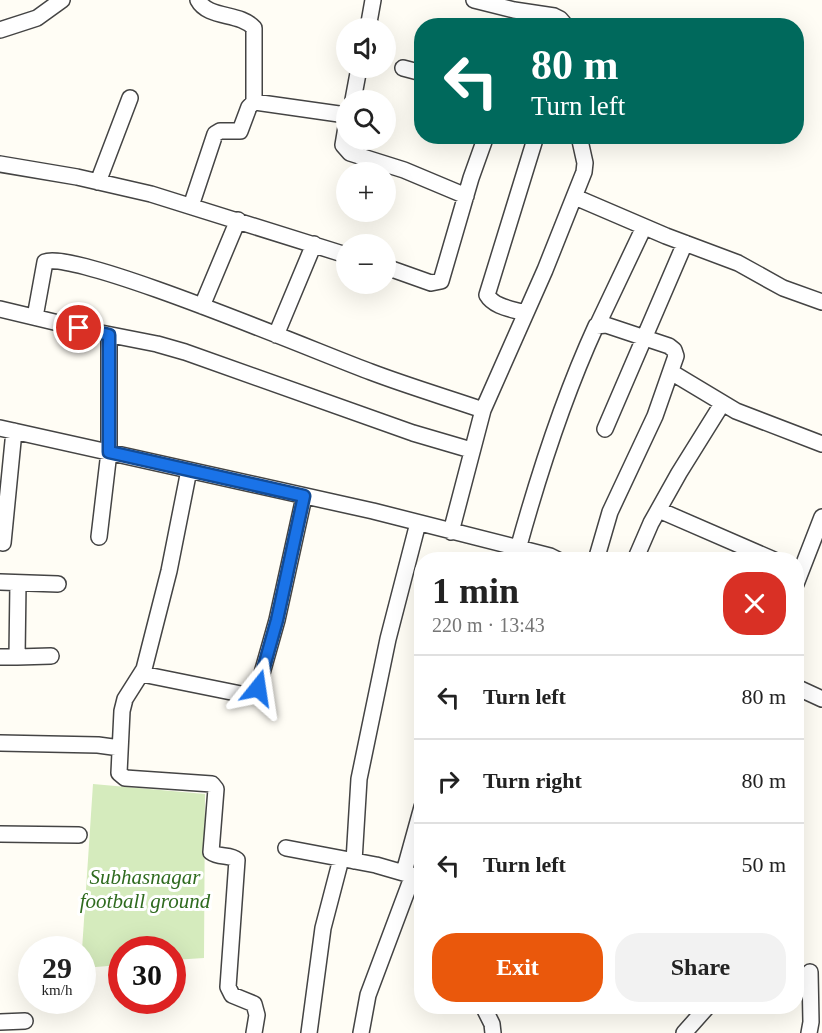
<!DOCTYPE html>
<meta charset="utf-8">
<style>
body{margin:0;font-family:"Times New Roman",serif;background:#f2f2f2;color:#222;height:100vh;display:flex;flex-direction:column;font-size:22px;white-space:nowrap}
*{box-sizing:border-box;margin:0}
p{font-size:20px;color:#767676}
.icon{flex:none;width:33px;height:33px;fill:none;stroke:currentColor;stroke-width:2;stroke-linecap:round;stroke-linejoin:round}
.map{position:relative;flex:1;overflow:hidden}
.drawer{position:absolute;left:414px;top:552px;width:390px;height:462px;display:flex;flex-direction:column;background:#fff;border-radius:24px;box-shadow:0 6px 24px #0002}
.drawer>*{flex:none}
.hud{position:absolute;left:414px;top:18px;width:390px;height:126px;border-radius:24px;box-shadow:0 6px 24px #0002;background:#00695c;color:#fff;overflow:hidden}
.fabs{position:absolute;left:336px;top:18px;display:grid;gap:12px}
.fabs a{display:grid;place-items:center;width:60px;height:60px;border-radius:50%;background:#fff;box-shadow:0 6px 24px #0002;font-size:30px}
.speed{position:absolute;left:18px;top:936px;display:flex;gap:12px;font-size:30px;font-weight:700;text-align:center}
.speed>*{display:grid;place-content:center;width:78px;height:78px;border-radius:50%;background:#fff;box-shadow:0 6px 24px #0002;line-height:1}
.speed small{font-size:15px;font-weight:400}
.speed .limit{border:9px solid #d22;background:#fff;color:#111}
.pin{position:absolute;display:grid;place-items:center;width:51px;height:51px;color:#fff;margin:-26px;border:3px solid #fff;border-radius:50%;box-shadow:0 2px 6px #0007}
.me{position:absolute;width:66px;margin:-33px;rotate:15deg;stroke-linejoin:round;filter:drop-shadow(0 0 4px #0008)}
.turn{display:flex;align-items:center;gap:21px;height:126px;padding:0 18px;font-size:27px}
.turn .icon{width:78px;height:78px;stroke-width:2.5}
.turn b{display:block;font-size:42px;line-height:51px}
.round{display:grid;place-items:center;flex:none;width:63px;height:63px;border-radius:24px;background:#f2f2f2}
.summary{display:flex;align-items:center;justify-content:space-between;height:102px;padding:0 18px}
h1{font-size:36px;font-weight:800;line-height:45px}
.cta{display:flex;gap:12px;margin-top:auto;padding:12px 18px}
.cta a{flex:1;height:69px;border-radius:24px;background:#ea580c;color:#fff;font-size:24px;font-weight:800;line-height:69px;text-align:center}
.cta a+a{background:#f2f2f2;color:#222}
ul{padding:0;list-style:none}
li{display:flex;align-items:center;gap:18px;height:84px;padding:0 18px;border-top:2px solid #e0e0e0}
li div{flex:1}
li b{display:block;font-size:22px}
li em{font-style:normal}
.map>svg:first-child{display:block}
.green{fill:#d5ebbd}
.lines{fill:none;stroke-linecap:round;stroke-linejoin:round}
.street-casing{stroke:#444;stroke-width:18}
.street{stroke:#fff;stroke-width:15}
.route-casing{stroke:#114b97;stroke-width:15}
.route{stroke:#1a73e8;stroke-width:10}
.labels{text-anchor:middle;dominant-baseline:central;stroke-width:6;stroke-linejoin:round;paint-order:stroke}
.park-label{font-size:21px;font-style:italic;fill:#2f6b1f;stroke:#fff}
</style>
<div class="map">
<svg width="822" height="1033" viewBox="0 0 822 1033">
<rect width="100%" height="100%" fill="#fffdf5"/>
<path class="green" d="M93,784L205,794L204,958L173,960L172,950H122L121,965L83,968L82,950Z"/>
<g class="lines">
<g class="street-casing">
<path id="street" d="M198,0C208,19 240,12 254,28V102
M474,0L514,10L554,16L560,19L566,26
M368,28L373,0
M0,30L37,18L62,0
M403,68L422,73
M353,100L359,68
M346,127L343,145L350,153L404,170L466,196
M0,164L77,177L151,194L346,255
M98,182L130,98
M575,197L666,236L738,263L783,288L822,302
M191,206L215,134L220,131H240L249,107L254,102L346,115
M386,267L431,283L441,281L471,178L486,136
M202,306L238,220
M0,309L96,332L157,344L185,352L413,433L471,450
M525,313C512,309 494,307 487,295L536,136
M35,317L45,262C75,249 324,355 371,372C408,386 445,397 483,410
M598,324L644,227
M276,335L314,244
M671,372L736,411L822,444
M0,428L373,511L550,556L558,560
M605,429L685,243
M189,470L169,571L144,669L125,699L122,711L119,773L125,778L212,784L216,789L211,852C219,858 230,854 237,860L228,987L232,995L254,1004L257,1015L254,1033
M659,510L774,560
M451,532L483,410L545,270L584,172L585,163L579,136
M99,537L109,452V335
M3,543L14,431
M518,549C539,473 563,398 596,326L606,325L669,346L674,350L676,356L655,416L610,512L596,560
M635,560L651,523L679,473L722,404
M0,582L58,584
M796,584L822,517
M0,657H17L18,583
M17,657L51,656
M142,674L241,694H253L257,691L277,620L304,497
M796,687L822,699
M0,743L98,745L120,748
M0,834L79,835
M286,848L376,865L421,878
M354,861L359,779L388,639L418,523
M404,872L422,807
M483,1006L492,1024L493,1033
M0,1022L25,1021
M309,1033L323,928L341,859
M361,1033L368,995L413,875
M684,1033L708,1006
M809,1033L811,1022L810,972"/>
</g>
<use href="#street" class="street"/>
</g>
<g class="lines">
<g class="route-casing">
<path id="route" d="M79,328L109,335V452L304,496L277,620L258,688"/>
</g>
<use href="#route" class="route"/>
</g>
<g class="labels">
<g class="park-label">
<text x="145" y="877">Subhasnagar<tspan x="145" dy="24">football ground</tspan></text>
</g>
</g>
</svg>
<div class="fabs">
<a><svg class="icon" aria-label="sound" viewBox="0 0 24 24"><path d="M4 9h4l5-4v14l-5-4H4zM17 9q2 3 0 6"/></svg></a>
<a><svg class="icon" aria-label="search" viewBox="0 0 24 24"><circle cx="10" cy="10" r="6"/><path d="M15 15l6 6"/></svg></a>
<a>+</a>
<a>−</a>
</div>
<div class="speed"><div>29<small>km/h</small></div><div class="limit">30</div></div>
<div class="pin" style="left:79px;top:328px;background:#d93025"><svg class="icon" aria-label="arrive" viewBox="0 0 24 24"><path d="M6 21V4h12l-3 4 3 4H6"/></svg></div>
<svg class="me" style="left:258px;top:688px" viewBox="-20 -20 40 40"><path d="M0-17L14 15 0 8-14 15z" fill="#1a73e8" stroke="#fff" stroke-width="4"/></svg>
<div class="hud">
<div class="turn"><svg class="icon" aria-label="left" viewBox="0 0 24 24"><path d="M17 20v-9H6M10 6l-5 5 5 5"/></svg><div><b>80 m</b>Turn left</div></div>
</div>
<section class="drawer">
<div class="summary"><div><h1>1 min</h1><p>220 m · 13:43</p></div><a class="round" style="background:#d93025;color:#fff"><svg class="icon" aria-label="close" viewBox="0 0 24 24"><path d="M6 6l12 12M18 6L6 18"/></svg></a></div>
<ul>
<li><svg class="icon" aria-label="left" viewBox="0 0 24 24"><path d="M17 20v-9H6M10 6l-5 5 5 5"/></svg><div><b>Turn left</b></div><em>80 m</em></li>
<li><svg class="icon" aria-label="right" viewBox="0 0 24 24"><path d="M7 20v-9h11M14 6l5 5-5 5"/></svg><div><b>Turn right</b></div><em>80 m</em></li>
<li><svg class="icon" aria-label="left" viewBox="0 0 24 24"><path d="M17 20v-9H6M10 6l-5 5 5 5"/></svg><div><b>Turn left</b></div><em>50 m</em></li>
</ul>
<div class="cta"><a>Exit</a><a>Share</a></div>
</section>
</div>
